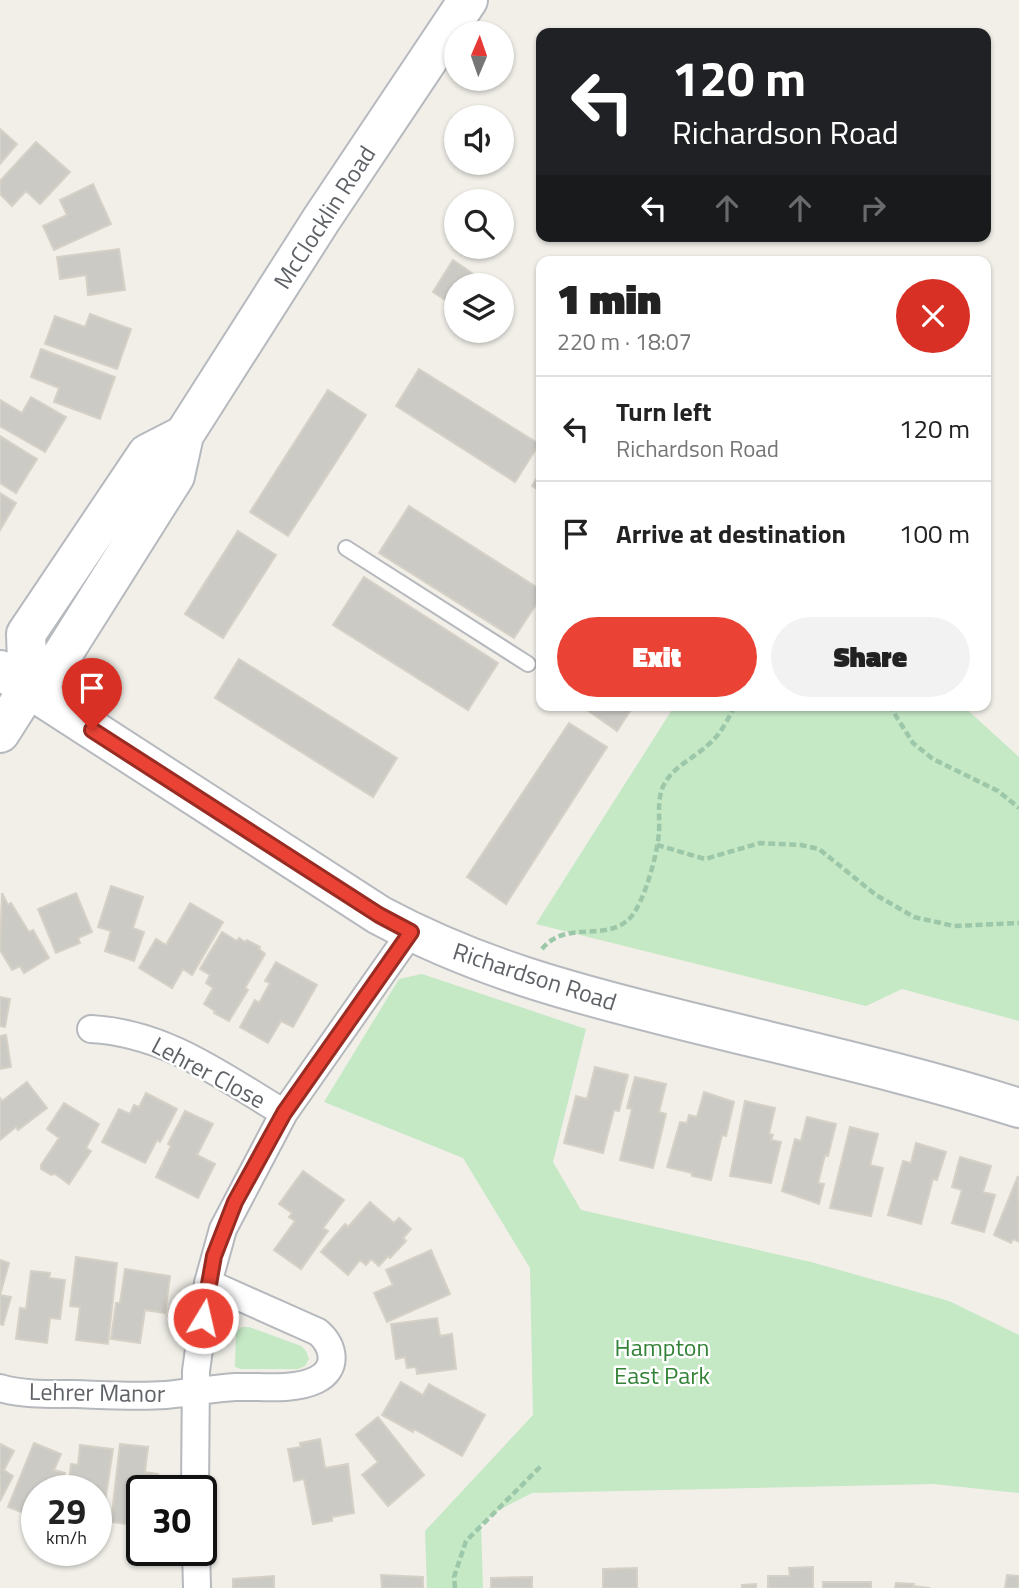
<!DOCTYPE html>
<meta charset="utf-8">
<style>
body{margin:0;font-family:"Titillium Web",sans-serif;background:#f2f2f2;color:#222;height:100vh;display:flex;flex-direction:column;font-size:26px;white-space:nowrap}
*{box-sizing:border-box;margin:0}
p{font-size:23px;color:#767676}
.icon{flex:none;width:38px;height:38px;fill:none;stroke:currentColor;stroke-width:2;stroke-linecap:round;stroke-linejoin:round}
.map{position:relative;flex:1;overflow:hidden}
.side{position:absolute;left:536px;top:256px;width:455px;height:455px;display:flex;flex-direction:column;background:#fff;border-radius:14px;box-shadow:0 2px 5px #0004}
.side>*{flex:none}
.hud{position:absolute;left:536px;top:28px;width:455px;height:214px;border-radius:14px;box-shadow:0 2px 5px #0004;background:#202124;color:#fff;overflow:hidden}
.needle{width:46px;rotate:2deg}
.tools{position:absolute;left:444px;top:21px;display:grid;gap:14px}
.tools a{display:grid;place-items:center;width:70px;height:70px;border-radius:50%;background:#fff;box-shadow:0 2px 5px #0004;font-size:35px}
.speed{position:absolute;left:21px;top:1475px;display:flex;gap:14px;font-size:35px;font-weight:700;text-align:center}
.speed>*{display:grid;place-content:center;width:91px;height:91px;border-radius:50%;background:#fff;box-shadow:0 2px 5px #0004;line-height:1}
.speed small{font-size:18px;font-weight:400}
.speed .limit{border:4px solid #111;border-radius:10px;background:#fff;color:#111}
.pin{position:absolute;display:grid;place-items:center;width:60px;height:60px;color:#fff;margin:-72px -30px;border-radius:50% 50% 50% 0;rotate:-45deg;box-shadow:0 0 7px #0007}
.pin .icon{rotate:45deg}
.me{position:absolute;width:77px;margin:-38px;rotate:9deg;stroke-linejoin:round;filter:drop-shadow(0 0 5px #0008)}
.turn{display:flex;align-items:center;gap:24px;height:147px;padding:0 21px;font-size:32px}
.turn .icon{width:91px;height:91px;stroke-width:2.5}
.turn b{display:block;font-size:49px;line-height:60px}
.lanes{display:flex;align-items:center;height:66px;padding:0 21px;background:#0003;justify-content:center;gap:35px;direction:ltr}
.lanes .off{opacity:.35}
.round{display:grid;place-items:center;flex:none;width:74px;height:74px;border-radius:37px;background:#f2f2f2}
.head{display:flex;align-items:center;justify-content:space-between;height:119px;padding:0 21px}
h1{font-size:42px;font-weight:800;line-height:52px}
.cta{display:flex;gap:14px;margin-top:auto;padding:14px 21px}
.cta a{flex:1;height:80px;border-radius:42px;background:#ea4335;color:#fff;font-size:28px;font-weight:800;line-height:80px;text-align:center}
.cta a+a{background:#f2f2f2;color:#222}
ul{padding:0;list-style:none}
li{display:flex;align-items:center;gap:21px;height:105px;padding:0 21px;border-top:2px solid #e0e0e0}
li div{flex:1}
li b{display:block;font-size:26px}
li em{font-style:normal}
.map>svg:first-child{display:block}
.green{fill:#c5e8c5}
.building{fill:#cccac5;stroke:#d6d1c6;stroke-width:2}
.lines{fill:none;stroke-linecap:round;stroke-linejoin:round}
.lane-casing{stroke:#b5b8bc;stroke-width:18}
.street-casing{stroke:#b5b8bc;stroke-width:30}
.secondary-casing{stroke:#b6babf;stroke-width:42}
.path{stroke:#9cc7a9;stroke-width:4.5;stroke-dasharray:7 3.5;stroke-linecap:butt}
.lane{stroke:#fff;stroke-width:14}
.street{stroke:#fff;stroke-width:26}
.secondary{stroke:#fff;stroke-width:38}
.route-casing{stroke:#982c22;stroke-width:18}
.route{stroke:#ea4335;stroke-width:12}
.labels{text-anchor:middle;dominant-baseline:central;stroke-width:5;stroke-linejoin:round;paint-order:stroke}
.street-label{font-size:24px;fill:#5f6368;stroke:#fff}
.park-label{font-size:24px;fill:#348238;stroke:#fff}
</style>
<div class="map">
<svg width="1019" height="1588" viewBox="0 0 1019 1588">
<rect width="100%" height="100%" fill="#f1efe8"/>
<path class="green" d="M675,705H962L1019,757V1021L902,989L866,1006L536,924Z
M422,974L586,1029L553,1162L581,1210L811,1262L949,1301L1019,1335V1493L934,1484L532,1493L499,1510L481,1525L483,1588H427L425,1531L533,1415L530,1268L463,1158L324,1102L399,979Z
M242,1327H249L301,1346L306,1351L309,1359L305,1366L298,1369H241L235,1367L236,1331Z"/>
<path class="building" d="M0,129L17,144L0,164Z
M36,142L70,172L40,204L26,191L12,206L0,194V181Z
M93,184L111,224L54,250L43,226L67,215L60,200Z
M119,249L125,290L88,295L86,275L60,279L57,257Z
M453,260L488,284L457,285V308L433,292Z
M90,314L131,329L117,369L45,344L55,316L85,327Z
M41,349L115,377L100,419L54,402L59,388L31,377Z
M419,369L539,444L515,482L396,406Z
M328,390L366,415L288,536L250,512Z
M31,397L66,417L45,452L0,426V400L22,413Z
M0,436L37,459L16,493L0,483Z
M541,471V492L532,486Z
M0,493L16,503L0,530Z
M409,506L541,590V597L514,638L379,553Z
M238,531L276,555L223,638L185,614Z
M364,577L498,663L468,710L333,625Z
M239,659L397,758L373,797L215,698Z
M580,705H634L617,731Z
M569,723L607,747L506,904L467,877Z
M111,886L143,897L133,928L144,932L134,961L105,951L111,931L98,927Z
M2,893L8,905L11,903L29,932L33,930L49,958L24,973L20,966L12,970L0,950Z
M76,893L92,932L78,938L80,943L56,953L38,909Z
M190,903L223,922L192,975L183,969L172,988L139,968L156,939L166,945Z
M222,932L237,941L239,938L245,942L247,940L260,947L259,949L265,954L245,988L248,990L229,1021L214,1013L215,1011L204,1004L213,988L206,983L210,975L200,969Z
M276,962L317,985L293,1027L281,1021L268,1043L240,1027L255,1000L259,1003L270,983L265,981Z
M0,997L10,999L5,1027L0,1026Z
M6,1035L11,1067L0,1069V1036Z
M595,1067L628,1075L619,1111L614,1110L603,1153L564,1143L576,1096L587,1099Z
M635,1077L666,1084L659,1112L666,1114L653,1168L620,1160L632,1109L627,1108Z
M27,1082L47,1108L18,1130L16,1127L0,1140V1098L2,1101Z
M704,1092L734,1102L726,1136L722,1135L711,1180L692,1176V1173L667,1167L680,1122L687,1123L689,1115L697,1117Z
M146,1093L177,1109L160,1142L157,1140L145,1163L102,1142L119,1109L130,1114L134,1105L139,1107Z
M745,1101L775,1108L769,1134L773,1135L771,1140L781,1142L771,1183L730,1176Z
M64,1103L99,1124L86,1148L91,1151L69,1184L55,1174L51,1175L41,1169V1165L59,1138L47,1129Z
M185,1111L213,1124L197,1155L215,1164L198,1198L156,1177L171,1146L168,1144Z
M807,1117L836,1124L828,1156L825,1155L818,1183L824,1184L819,1204L782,1191L795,1139L801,1141Z
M850,1127L878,1134L870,1165L883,1168L871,1216L830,1208Z
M916,1143L946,1152L937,1180L933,1179L921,1224L888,1215L903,1161L911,1163Z
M960,1157L991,1166L983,1192L995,1195L984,1232L952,1223L962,1190L952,1187Z
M303,1171L344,1200L323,1228L328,1231L301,1269L274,1250L295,1221L289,1217L292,1213L279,1204Z
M1018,1176L1019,1242L1013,1239L1011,1243L994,1235Z
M370,1202L394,1223L399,1218L411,1229L403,1238L406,1241L390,1258L388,1256L379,1266L371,1259L366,1265L360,1260L348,1275L321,1252L345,1224L348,1227Z
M431,1250L450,1294L387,1322L374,1293L393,1285L386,1270Z
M76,1257L117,1263L108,1344L76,1340L80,1307L70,1306Z
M0,1260L9,1263L0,1295L11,1297L3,1325L0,1324Z
M125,1269L170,1276L165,1313L145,1310L140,1343L111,1339L116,1303H120Z
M31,1271L50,1273L49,1278L65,1280L60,1319L50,1318L47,1343L16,1339L20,1308L26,1309Z
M437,1318L440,1336L452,1334L456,1369L417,1374L416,1367L407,1368L405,1357L396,1359L391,1324Z
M401,1382L423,1395L429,1384L485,1415L462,1456L414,1429L413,1432L382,1415Z
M378,1417L424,1475L388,1506L362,1475L378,1462L356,1435Z
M320,1439L325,1468L348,1464L354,1513L332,1517V1521L313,1524L304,1479L294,1481L288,1449L301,1447L300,1443Z
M34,1443L61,1454L54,1470L65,1473L58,1491H37V1518L8,1507Z
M0,1444L14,1451L4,1470L13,1476L0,1501Z
M120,1444L148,1447L145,1472L158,1474L156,1491H142V1526L111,1522Z
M80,1445L113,1449L101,1529H96V1491H68L71,1464L78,1465Z
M813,1567V1588H768V1576H790L789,1568Z
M637,1568V1588H603V1569Z
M381,1575L423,1577V1588H382Z
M1007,1575L1019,1576V1588H1005Z
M274,1576V1588H233V1579Z
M532,1577V1588H491V1578Z
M823,1582H871V1588H823Z
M896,1583L914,1584L913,1586L930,1588H895Z
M756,1584V1588H742V1585Z"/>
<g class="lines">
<g class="lane-casing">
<path id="lane" d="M346,548L528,664"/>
</g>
<g class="street-casing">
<path id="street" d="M91,1029C166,1033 222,1076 284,1113
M0,1388C23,1395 50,1394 75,1394C105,1395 136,1397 166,1395C190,1393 213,1388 236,1387C261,1386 293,1391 316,1380C339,1369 334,1346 318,1332L208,1283
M195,1491L196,1371L208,1283L223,1229L284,1113L411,932
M196,1550L197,1588"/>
</g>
<g class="secondary-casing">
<path id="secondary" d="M0,670L379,915C476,967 569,992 674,1018C789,1047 906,1072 1019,1108
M28,689L26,634L147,454L184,435
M0,733L28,689L54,668L175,476L184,435L321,220L468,0"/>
</g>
<path class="path" d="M889,705L913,743L933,759L998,791L1019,808
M657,845L705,859L760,843L801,845L819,849L876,895L914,917L954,926L1019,923
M542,949C566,919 606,943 630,918C644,904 658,852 659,832C660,817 657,804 662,789C671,766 696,758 712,741C722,732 729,717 735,705
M455,1588L454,1577L466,1541L541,1466"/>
<use href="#lane" class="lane"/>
<use href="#street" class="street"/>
<use href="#secondary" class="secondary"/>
</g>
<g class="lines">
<g class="route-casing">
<path id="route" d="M92,730L379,915L411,932L284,1113L235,1202L214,1256L203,1318"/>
</g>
<use href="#route" class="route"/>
</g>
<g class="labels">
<g class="street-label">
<text transform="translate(324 217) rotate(-57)">McClocklin Road</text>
<text transform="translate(535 976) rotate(18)">Richardson Road</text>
<text transform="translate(209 1072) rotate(28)">Lehrer Close</text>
<text transform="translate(97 1392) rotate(1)">Lehrer Manor</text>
</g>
<g class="park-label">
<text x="662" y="1347">Hampton<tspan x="662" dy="28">East Park</tspan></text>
</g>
</g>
</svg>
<div class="tools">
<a><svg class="needle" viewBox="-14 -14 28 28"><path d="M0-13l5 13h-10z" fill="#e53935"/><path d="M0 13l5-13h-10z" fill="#767676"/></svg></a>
<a><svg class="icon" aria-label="sound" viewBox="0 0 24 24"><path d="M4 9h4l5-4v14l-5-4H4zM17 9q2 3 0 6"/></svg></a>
<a><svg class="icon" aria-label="search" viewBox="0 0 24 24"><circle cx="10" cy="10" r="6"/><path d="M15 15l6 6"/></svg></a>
<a><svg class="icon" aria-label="layers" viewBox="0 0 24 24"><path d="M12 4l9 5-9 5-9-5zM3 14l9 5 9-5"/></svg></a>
</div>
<div class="speed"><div>29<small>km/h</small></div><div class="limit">30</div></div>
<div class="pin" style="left:92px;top:730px;background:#d93025"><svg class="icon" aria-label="arrive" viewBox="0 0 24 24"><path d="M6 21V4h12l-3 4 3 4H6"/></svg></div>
<svg class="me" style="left:203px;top:1318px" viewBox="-20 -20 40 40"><circle r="17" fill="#ea4335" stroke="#fff" stroke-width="3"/><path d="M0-11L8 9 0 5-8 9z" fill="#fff"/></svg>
<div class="hud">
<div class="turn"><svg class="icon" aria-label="left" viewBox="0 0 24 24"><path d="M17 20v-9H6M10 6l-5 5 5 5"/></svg><div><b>120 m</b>Richardson Road</div></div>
<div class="lanes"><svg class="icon" aria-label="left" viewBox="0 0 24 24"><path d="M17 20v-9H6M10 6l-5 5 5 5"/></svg><svg class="icon off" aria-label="ahead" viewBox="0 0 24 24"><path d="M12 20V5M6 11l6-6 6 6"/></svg><svg class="icon off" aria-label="ahead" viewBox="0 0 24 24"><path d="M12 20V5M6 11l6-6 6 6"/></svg><svg class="icon off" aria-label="right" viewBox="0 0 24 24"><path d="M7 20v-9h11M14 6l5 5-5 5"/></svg></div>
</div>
<section class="side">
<div class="head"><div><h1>1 min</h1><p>220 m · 18:07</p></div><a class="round" style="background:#d93025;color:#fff"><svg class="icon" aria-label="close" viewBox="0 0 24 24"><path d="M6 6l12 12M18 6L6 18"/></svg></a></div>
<ul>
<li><svg class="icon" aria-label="left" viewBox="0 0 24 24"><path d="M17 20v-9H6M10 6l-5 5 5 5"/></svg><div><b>Turn left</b><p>Richardson Road</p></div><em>120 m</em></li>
<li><svg class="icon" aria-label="arrive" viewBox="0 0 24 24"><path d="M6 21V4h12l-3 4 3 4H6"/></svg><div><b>Arrive at destination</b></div><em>100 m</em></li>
</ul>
<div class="cta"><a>Exit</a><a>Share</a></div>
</section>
</div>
